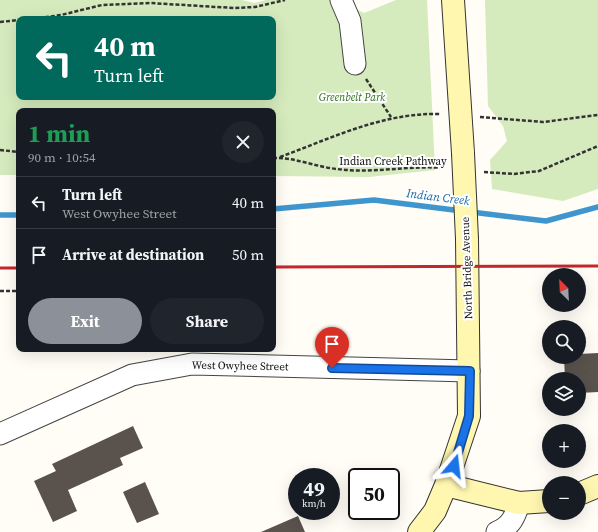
<!DOCTYPE html>
<meta charset="utf-8">
<style>
body{margin:0;font-family:"Source Serif 4",serif;background:#20242c;color:#f1f3f6;height:100vh;display:flex;flex-direction:column;font-size:15px;white-space:nowrap}
*{box-sizing:border-box;margin:0}
p{font-size:13px;color:#9ea1a6}
.icon{flex:none;width:22px;height:22px;fill:none;stroke:currentColor;stroke-width:2;stroke-linecap:round;stroke-linejoin:round}
.map{position:relative;flex:1;overflow:hidden}
.sheet{position:absolute;left:16px;top:108px;width:260px;height:244px;display:flex;flex-direction:column;background:#171b24;border-radius:8px;box-shadow:0 4px 16px #0002}
.sheet>*{flex:none}
.guide{position:absolute;left:16px;top:16px;width:260px;height:84px;border-radius:8px;box-shadow:0 4px 16px #0002;background:#00695c;color:#fff;overflow:hidden}
.needle{width:26px;rotate:336deg}
.tools{position:absolute;left:542px;top:268px;display:grid;gap:8px}
.tools a{display:grid;place-items:center;width:44px;height:44px;border-radius:50%;background:#171b24;box-shadow:0 4px 16px #0002;font-size:20px}
.speed{position:absolute;left:288px;top:468px;display:flex;gap:8px;font-size:20px;font-weight:700;text-align:center}
.speed>*{display:grid;place-content:center;width:52px;height:52px;border-radius:50%;background:#171b24;box-shadow:0 4px 16px #0002;line-height:1}
.speed small{font-size:10px;font-weight:400}
.speed .limit{border:2px solid #111;border-radius:6px;background:#fff;color:#111}
.pin{position:absolute;display:grid;place-items:center;width:34px;height:34px;color:#fff;margin:-41px -17px;border-radius:50% 50% 50% 0;rotate:-45deg;box-shadow:0 0 4px #0007}
.pin .icon{rotate:45deg}
.me{position:absolute;width:44px;margin:-22px;rotate:17deg;stroke-linejoin:round;filter:drop-shadow(0 0 3px #0008)}
.turn{display:flex;align-items:center;gap:14px;height:84px;padding:0 12px;font-size:18px}
.turn .icon{width:52px;height:52px;stroke-width:2.5}
.turn b{display:block;font-size:28px;line-height:34px}
.round{display:grid;place-items:center;flex:none;width:42px;height:42px;border-radius:21px;background:#20242c}
.head{display:flex;align-items:center;justify-content:space-between;height:68px;padding:0 12px}
h1{font-size:24px;font-weight:700;line-height:30px;color:#1e9e55}
.action{display:flex;gap:8px;margin-top:auto;padding:8px 12px}
.action a{flex:1;height:46px;border-radius:24px;background:#8c9099;color:#fff;font-size:16px;font-weight:700;line-height:46px;text-align:center}
.action a+a{background:#20242c;color:#f1f3f6}
ul{padding:0;list-style:none}
li{display:flex;align-items:center;gap:12px;height:52px;padding:0 12px;border-top:1px solid #363941}
li div{flex:1}
li b{display:block;font-size:15px}
li em{font-style:normal}
.map>svg:first-child{display:block}
.green{fill:#d5ebbd;fill-rule:evenodd}
.lines{fill:none;stroke-linecap:round;stroke-linejoin:round}
.stream{stroke:#3f96cf;stroke-width:5.5}
.building{fill:#5a524d}
.street-casing{stroke:#444;stroke-width:23}
.secondary-casing{stroke:#333;stroke-width:24}
.path{stroke:#333;stroke-width:2.5;stroke-dasharray:4 2;stroke-linecap:butt}
.street{stroke:#fff;stroke-width:21}
.secondary{stroke:#fff6b0;stroke-width:22}
.rail{stroke:#c4262e;stroke-width:3}
.secondary-bridge-casing{stroke:#333;stroke-width:24;stroke-linecap:butt}
.secondary-bridge{stroke:#fff6b0;stroke-width:22}
.route-casing{stroke:#114b97;stroke-width:10}
.route{stroke:#1a73e8;stroke-width:7}
.labels{text-anchor:middle;dominant-baseline:central;stroke-width:4;stroke-linejoin:round;paint-order:stroke}
.park-label{font-size:11px;font-style:italic;fill:#2f6b1f;stroke:#fff}
.street-label{font-size:11px;fill:#111;stroke:#fff}
.water-label{font-size:12px;font-style:italic;fill:#1768a6;stroke:#fff}
</style>
<div class="map">
<svg width="598" height="532" viewBox="0 0 598 532">
<rect width="100%" height="100%" fill="#fffdf5"/>
<path class="green" d="M0,0H242L254,3L266,0H339L364,13L396,0H427L435,170L369,177L273,176V111H19V175H0ZM19,19H273V97H19Z
M485,0H598V189L563,201L492,189L490,160L507,141L503,126L488,106Z"/>
<g class="lines">
<path class="stream" d="M273,209L374,200L462,211
M471,212L546,221L598,207
M0,215H19"/>
</g>
<path class="building" d="M598,353V392L579,393V379H565L564,357H579V354Z
M133,426L143,448L120,458L123,465L68,490L77,511L53,522L34,481L56,471L52,464Z
M145,482L159,514L137,523L123,492Z
M298,516L305,532H261Z"/>
<g class="lines">
<g class="street-casing">
<path id="street" d="M341,0L350,21L355,64
M0,434L132,375L192,364L469,371
M497,532C511,526 515,517 519,503"/>
</g>
<g class="secondary-casing">
<path id="secondary" d="M453,0L463,153
M446,485L519,503L549,501
M579,494L598,486
M419,532L435,511L446,485L469,416L467,239"/>
</g>
<path class="path" d="M33,19L61,15L102,5L150,3L234,8L255,7L285,0
M0,22L19,20
M366,79L391,117
M480,117L543,122L598,115
M0,150L19,152
M280,157C332,138 384,112 441,114
M273,158C294,157 316,167 337,169C373,174 409,165 445,168
M484,172L514,174L539,171L598,146
M0,291H19"/>
<use href="#street" class="street"/>
<use href="#secondary" class="secondary"/>
<path class="rail" d="M273,267L598,266
M0,268H19"/>
<g class="secondary-bridge-casing">
<path id="secondary-bridge" d="M463,153L467,239"/>
</g>
<use href="#secondary-bridge" class="secondary-bridge"/>
</g>
<g class="lines">
<g class="route-casing">
<path id="route" d="M332,368L470,371L469,416L454,466"/>
</g>
<use href="#route" class="route"/>
</g>
<g class="labels">
<g class="park-label">
<text x="352" y="97">Greenbelt Park</text>
</g>
<g class="street-label">
<text x="393" y="161">Indian Creek Pathway</text>
<text transform="translate(467 268) rotate(-92)">North Bridge Avenue</text>
<text transform="translate(240 366) rotate(1)">West Owyhee Street</text>
</g>
<g class="water-label">
<text transform="translate(438 197) rotate(7)">Indian Creek</text>
</g>
</g>
</svg>
<div class="tools">
<a><svg class="needle" viewBox="-14 -14 28 28"><path d="M0-13l5 13h-10z" fill="#e53935"/><path d="M0 13l5-13h-10z" fill="#9ea1a6"/></svg></a>
<a><svg class="icon" aria-label="search" viewBox="0 0 24 24"><circle cx="10" cy="10" r="6"/><path d="M15 15l6 6"/></svg></a>
<a><svg class="icon" aria-label="layers" viewBox="0 0 24 24"><path d="M12 4l9 5-9 5-9-5zM3 14l9 5 9-5"/></svg></a>
<a>+</a>
<a>−</a>
</div>
<div class="speed"><div>49<small>km/h</small></div><div class="limit">50</div></div>
<div class="pin" style="left:332px;top:368px;background:#d93025"><svg class="icon" aria-label="arrive" viewBox="0 0 24 24"><path d="M6 21V4h12l-3 4 3 4H6"/></svg></div>
<svg class="me" style="left:454px;top:466px" viewBox="-20 -20 40 40"><path d="M0-17L14 15 0 8-14 15z" fill="#1a73e8" stroke="#fff" stroke-width="4"/></svg>
<div class="guide">
<div class="turn"><svg class="icon" aria-label="left" viewBox="0 0 24 24"><path d="M17 20v-9H6M10 6l-5 5 5 5"/></svg><div><b>40 m</b>Turn left</div></div>
</div>
<section class="sheet">
<div class="head"><div><h1>1 min</h1><p>90 m · 10:54</p></div><a class="round"><svg class="icon" aria-label="close" viewBox="0 0 24 24"><path d="M6 6l12 12M18 6L6 18"/></svg></a></div>
<ul>
<li><svg class="icon" aria-label="left" viewBox="0 0 24 24"><path d="M17 20v-9H6M10 6l-5 5 5 5"/></svg><div><b>Turn left</b><p>West Owyhee Street</p></div><em>40 m</em></li>
<li><svg class="icon" aria-label="arrive" viewBox="0 0 24 24"><path d="M6 21V4h12l-3 4 3 4H6"/></svg><div><b>Arrive at destination</b></div><em>50 m</em></li>
</ul>
<div class="action"><a>Exit</a><a>Share</a></div>
</section>
</div>
